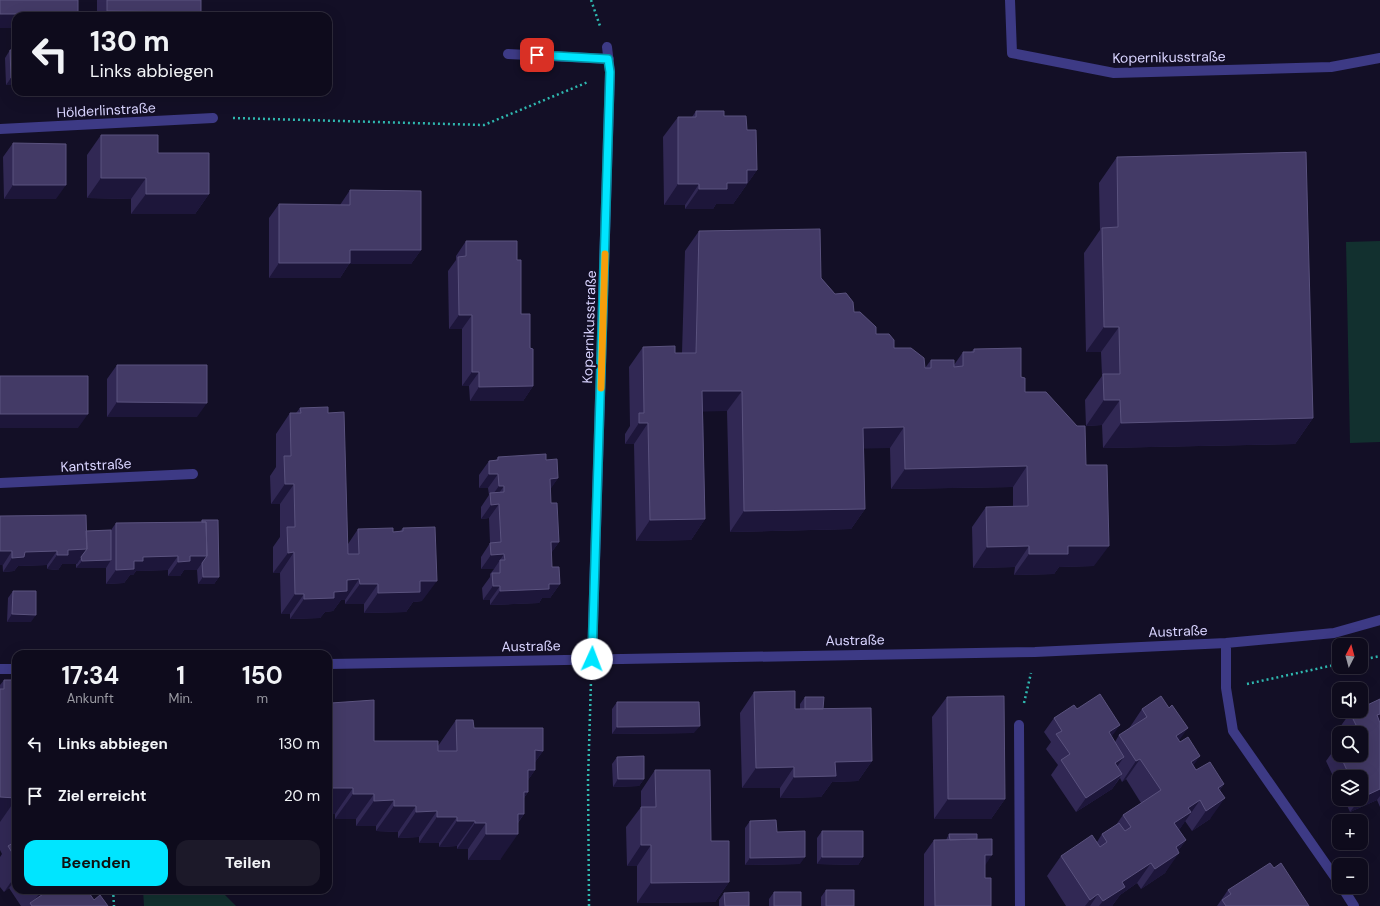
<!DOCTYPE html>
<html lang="de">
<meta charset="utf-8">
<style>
body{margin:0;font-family:"DM Sans",sans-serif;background:#1c1929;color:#f1f3f6;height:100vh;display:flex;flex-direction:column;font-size:15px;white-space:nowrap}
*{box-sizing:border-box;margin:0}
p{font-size:13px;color:#9b9ba3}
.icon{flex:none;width:22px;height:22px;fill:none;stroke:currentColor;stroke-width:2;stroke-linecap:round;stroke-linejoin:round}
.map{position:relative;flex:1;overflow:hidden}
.sheet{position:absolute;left:12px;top:650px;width:320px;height:244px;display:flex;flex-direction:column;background:#0e0b1c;border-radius:12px;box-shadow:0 4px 16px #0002,0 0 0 1px #2e2b3b}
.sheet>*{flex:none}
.banner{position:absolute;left:12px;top:12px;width:320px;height:84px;border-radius:12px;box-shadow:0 4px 16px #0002,0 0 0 1px #2e2b3b;background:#0e0b1c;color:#f1f3f6;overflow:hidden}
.needle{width:26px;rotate:6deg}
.controls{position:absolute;left:1332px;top:638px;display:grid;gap:8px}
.controls a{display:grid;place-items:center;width:36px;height:36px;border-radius:8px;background:#0e0b1c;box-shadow:0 4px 16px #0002,0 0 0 1px #2e2b3b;font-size:20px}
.pin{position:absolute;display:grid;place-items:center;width:34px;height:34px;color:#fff;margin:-17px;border-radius:8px;box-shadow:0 2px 6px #0006}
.me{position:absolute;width:44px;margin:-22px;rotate:2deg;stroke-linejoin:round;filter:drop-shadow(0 0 3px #0008)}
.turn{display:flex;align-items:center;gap:14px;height:84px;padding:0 12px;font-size:18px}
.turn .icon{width:52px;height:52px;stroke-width:2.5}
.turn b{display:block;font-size:28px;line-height:34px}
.eta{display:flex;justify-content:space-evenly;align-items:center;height:68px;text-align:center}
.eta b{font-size:24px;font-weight:700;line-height:28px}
.button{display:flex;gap:8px;margin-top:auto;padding:8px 12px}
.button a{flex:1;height:46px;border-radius:12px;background:#00e5ff;color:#111;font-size:16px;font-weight:700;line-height:46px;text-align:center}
.button a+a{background:#1c1929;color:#f1f3f6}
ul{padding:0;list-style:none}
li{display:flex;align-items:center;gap:12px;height:52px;padding:0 12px}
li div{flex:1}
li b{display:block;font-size:15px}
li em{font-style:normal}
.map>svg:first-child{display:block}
.green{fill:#12302f}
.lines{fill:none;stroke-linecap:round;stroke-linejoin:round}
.path{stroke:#2fb8b0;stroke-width:2.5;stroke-dasharray:2 3;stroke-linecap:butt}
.minor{stroke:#3d3a85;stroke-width:10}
.wall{fill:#312854}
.shaded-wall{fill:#1d163a}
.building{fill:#433a66;stroke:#5a527e}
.route-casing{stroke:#0095a6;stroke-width:10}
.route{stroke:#00e5ff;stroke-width:7}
.slow{stroke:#f59e0b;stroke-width:7}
.labels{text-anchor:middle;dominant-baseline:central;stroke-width:4;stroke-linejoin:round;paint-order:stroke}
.street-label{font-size:14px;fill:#d9d4ff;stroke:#130f26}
</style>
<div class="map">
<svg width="1380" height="906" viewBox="0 0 1380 906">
<rect width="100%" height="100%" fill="#130f26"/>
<path class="green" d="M1380,241V442L1350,443L1346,242Z
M143,890H220L236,906H144Z"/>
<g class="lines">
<path class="path" d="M591,0L600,26
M233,118L484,125L588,82
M1361,660L1380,656
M1247,684L1339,664
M1024,703L1031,673
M113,890L114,906
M589,906L588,780L591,681"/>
<path class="minor" d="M1010,0L1012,53L1114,73L1331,67L1380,58
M508,54L609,59
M0,129L213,118
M0,483L193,474
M1226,643V688L1233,731L1339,883
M592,659L610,72L607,47
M328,664L1035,652L1226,643L1334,633L1380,620
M0,669H16
M1019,725L1020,906
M1342,887L1354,906"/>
</g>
<path class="wall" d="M97,0H201L198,16H97Z
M10,50L16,85H6L5,58Z
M696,111L724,116L747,130L757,170L733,204H716L713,209H685V205H664L663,137L678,117H692Z
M101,135L158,153L209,194L195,214H131V199L87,198V155Z
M13,143L56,199H4L3,157Z
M1117,157L1313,418L1295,444L1103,448L1102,425L1086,426L1085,400L1102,376L1101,352H1086L1084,253L1100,230L1099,183Z
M350,190L421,250L411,264H349L340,278H269V218L279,204L340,205Z
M699,231L821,278L835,294L876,334L894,348L925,368L931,360L954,365L963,352H971L974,349L1021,377L1025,392L1086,465L1094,566L1059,567L1054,574L1014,575L1015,567L973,568L972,527L986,507L1013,506V487L891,489L890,448H864L865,509L851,529L730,532L727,411H703L705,519L691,540L636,541L634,444H625V434L630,426L629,367L643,347L675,353H682L685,251Z
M466,241L517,260L521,314L530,348L533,386L523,401H470L469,386H462V329H449L448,271L456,260V256Z
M117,365L197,417H107V379Z
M300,408L328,413L348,544L358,529L393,532L400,531L403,528L422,601L413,602L406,612L364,613V604H345V600H341L333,611L325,612L320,618L290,619V614H281L280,573H273V547L280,537V504H271L270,476L276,467V434L290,413H296Z
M498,457L546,460L558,478L550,489L551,503L559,542L551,553L552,567L560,584L550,598H542L539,603L490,605V600H483L482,588L490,577V574L494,569H481V557L490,543L489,518L481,519V507L489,495L488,488H479V475L489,461L496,460Z
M0,516L86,531L111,530L116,523L201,522L202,520L219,577L214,584H198L197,570H184L180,576H168V570L136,571L133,575H130L124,583L106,584V567L76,568V564H62L58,570L47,569V565L18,566L14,571L3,572Z
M13,591L31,622H7L8,598Z
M4,680H16V890H87L94,900L108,906H21L9,888L4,892L0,887V857L2,854L0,850V685Z
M754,692L795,709H800V704L805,697L823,709L872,761L858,781L832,782L821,797L780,798V788H742L740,713Z
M947,697L1005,799L991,819H934L932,717Z
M1380,699V807L1377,800L1350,812L1344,799H1361V777H1339V789L1326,761L1336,747L1339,746V755H1361V733H1343L1340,727L1350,713Z
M617,702L694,733L612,734V709Z
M331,703L374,741L438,746L456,720L474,728L543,751L535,762V770L528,780V792L524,798V814L518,823L500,860H468V849H457V846L439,847V843H419V837L398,838V832L376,831V826H356V819H335V814H328V707Z
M1077,709L1112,737L1115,742L1119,735L1128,730L1142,709L1179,741L1196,770L1224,784L1220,790L1210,819L1192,831L1185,821L1179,830L1186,840L1178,851L1165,873L1141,889L1137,883L1120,895L1112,906H1066L1047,876L1061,856L1097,842L1102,834L1116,825L1123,815L1141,803L1126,779L1122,782L1120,778L1112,789L1076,812L1051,775L1058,765L1046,749L1051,742L1044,732L1054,718Z
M617,757L644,779L639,786L613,787L612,764Z
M655,770L711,841L729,882L715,902L637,903V866H627L626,827L641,807V791Z
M750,821L777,832L800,864L745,865V828Z
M822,831L863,857L858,865L817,864V838Z
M949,834L977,839L985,866V878L991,906H924V854L934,840H946Z
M1274,868L1309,906H1217L1228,890Z
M826,890L854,906H821V897Z
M774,892L801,906H769V899Z
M724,893L749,906H719V900Z"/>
<path class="shaded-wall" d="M107,11L201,12L198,16H104Z
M0,14H78L76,16H16V28H0Z
M16,77V85H6L11,78Z
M747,170H757L733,204H716L713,209H685L699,189L727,183Z
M101,178H146L131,199L87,198Z
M678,184H699L685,205H664Z
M13,185H66L56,199H4Z
M146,194H209L195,214H131Z
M350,250H421L411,264H349L340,278H269L279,263Z
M459,315H472L462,329H449Z
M1104,327H1119L1101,352H1086Z
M472,372H479L469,386H462Z
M533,386L523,401H470L479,387Z
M702,391H742L727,411L688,412Z
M1104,400H1120L1102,425L1086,426Z
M117,402L207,403L197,417H107Z
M0,414H88L78,428H0Z
M1313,418L1295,444L1103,448L1121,423Z
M639,423H648L634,444H625Z
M904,427L890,448L849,449L863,428Z
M1027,466L1013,487L891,489L905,469Z
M489,474H498L488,488H479Z
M558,478L548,493L550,479Z
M285,484H294L280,504H271Z
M499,486H504L494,500L491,497Z
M499,504L489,518L481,519L491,505Z
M865,509L851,529L730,532L744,511Z
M705,519L691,540L636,541L650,520Z
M551,542H559L549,556Z
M1029,546L1015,567L973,568L987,547Z
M1068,546H1109L1094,566L1059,567L1054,574L1014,575L1029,554Z
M87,549L77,564H62L58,570L47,569L57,555L68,550Z
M0,551H12L3,565H0Z
M57,551L47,565L18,566L14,571L3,572L12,558L25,552Z
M294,552L280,573H273L288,553Z
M504,554L494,569H481L491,555Z
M178,556L168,570L136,571L133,575H130L124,583L106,584L116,570L143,557Z
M190,556H207L197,570H184L180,576H168L178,562Z
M111,560L106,568H76L82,561Z
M203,577H219L214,584H198Z
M359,579L345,600H341L333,611L325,612L320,618L290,619L304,599L334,592L347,580Z
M420,581H437L422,601L413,602L406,612L364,613L378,593Z
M360,584H378L364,604H345Z
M549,584H560L550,598H542L539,603L490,605L500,591Z
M493,586H500L490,600H483Z
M295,594H304L290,614H281Z
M12,614L36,615L31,622H7Z
M1380,714V723L1377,715Z
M1120,725L1110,739L1109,732Z
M700,726L694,733L612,734L617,727Z
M1188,728L1173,749L1176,736Z
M535,750L543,751L529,770H535L517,796Z
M1200,756L1186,776L1191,762Z
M1124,757L1114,771L1115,763Z
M1140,759L1126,779L1122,782L1136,761Z
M872,761L858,781L832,782L821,797L780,798L794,777L835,762Z
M794,767L780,788H742L756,768Z
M1122,774L1112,789L1076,812L1086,798Z
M618,779H644L639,786L613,787Z
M1224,784L1210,804L1204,808L1218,788Z
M332,788H353L335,814H328V794Z
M1380,789V796L1377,800L1350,812L1360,799H1361V798Z
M524,792H528L510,817Z
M353,794H374L356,819H335Z
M0,797L16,798V799L0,822Z
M1225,798L1210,819L1192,831L1206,811Z
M948,799H1005L991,819H934Z
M394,800L376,826H356L374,801Z
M1200,800L1177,833L1174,823L1188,808Z
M394,806H416L398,832L376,831Z
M437,811L419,837L398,838L416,812Z
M518,814H524L509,834H518L500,860H468L486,834Z
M437,817H457L439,843H419Z
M457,821H475L457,846L439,847Z
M475,823H486L468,849H457Z
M1186,840L1175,855L1179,853L1165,873L1141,889L1155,869L1176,847Z
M641,845H651L637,866H627Z
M985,855H992L982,870Z
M805,857L800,864L745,865L750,858Z
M822,857H863L858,865L817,864Z
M1151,863L1137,883L1120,895L1112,906H1099L1103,901L1122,882Z
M16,875V879L9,888L4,892Z
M729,882L715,902L637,903L651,883Z
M42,890H60L31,905Z
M1098,894L1090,906H1085L1090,900Z"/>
<path class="building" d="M0,0H78V14H0Z
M107,0H201V12L107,11Z
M10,50H16V77L11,78Z
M696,111H724V116H746L747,130H756L757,170H747V183H727V189H699V184H678V117H696Z
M101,135H158V153H209V194H146V178H101Z
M13,143L66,144V185H13Z
M1306,152L1313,418L1121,423L1120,400H1104L1103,374H1120L1119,327H1104L1102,228L1118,227L1117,157Z
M350,190L421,191V250H350V263H279V204L350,205Z
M820,229L821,278L835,294L846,293L853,302L854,312H860L876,327V334H889L894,340V348H911L924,358L925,368H931V360H954V367L963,366V352H974V349L1021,348V377L1025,378V392H1046L1077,426H1085L1086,465H1107L1109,546H1068V554H1029V546L987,547L986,507L1028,506L1027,466L905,469L904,427L863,428L865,509L744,511L742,391H702L705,519L650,520L648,423H639V413H644L643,347L675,346V353H696L699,231Z
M466,241H517V260H521V314H530V348L533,349V386L479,387V372H472V315H459L458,257L466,256Z
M117,365H207V403L117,402Z
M0,376H88V414H0Z
M328,407V413L344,412L348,554H359L358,529L393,528V532L403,531V528L435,527L437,581H420V592L378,593V584H360L359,579L347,580V591L334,592V598L304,599V594H295L294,552L288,553L287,527H295L294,484H285L284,456H291L290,413H301L300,408Z
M546,454V460L557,459L558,478L550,479L551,503H557L559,542H551L552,567H559L560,584H549V589L500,591V586H493L492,573H500V560H505L504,554L491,555L490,543L501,542L499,504L491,505L490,493L504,492V486H499L498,474H489V461L498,460V457Z
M86,515L87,549L68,550V555H57V551L25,552L24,557L12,558V551H0V516Z
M202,520H218L219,577H203L202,563L207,556L206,522H202Z
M206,522L207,556H190V561L178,562V556L143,557V561H134V569L116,570V523Z
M111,530V560L82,561L81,557L87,549L86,531Z
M13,591H36V615L12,614Z
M4,680H16V798L0,797V689H4Z
M795,691V709L871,708L872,761L835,762L836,776L794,777V767L756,768L754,692Z
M1100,694L1120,725L1109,732L1124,757L1115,763L1122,774L1086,798L1061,760L1070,754L1056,734L1062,731L1054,718L1074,705L1077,709Z
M1004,696L1005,799H948L947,697Z
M1161,696L1169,708L1172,705L1188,728L1176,736L1180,742L1188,737L1200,756L1191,762L1196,770L1210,762L1224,784L1218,788L1225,798L1206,811L1200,800L1188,808L1191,812L1174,823L1186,840L1176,847L1179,853L1155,869L1151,863L1122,882L1125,887L1103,901L1098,894L1090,900L1061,856L1092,835L1100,847L1107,842L1102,834L1119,823L1125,831L1131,827L1123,815L1161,790L1140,759L1136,761L1119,735L1147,717L1142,709Z
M805,697H824L823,709H805Z
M1380,699V714L1377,715L1380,723V789L1361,798V777H1350L1340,755H1361V733H1360L1350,713L1354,711H1361V708Z
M374,700V741H438V751H457L456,720H473L474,728H543V751L535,750V770H528V792H524V814H518V834H486V823H475V821H457V817H437V811L416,812V806H394V800L374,801V794H353V788H332V795H328V711H331V703Z
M617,702H699L700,726L617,727Z
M1339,746V754L1336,747Z
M644,756V779H618L617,757Z
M655,770H710L711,841H729V882L651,883V845H641V807H656Z
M776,820L777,832L805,831V857L750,858V821Z
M822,831H863V857H822Z
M949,834H977V839L950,840Z
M992,839V855H985V878H991V906H935L934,840Z
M16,841V859L8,846Z
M1270,863L1274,868L1281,863L1309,906H1226L1222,900L1231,894L1228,890Z
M49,890H87L94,900L100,895L108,906H32L30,903Z
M826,890H854V906H826Z
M749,892V906H725L724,893Z
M774,892H801V906H774Z"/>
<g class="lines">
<g class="route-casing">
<path id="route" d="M537,55L608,59L610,72L592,659"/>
</g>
<use href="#route" class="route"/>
<path class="slow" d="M601,388L605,254"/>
</g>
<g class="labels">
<g class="street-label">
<text transform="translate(1169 57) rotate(-1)">Kopernikusstraße</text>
<text transform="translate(106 110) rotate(-3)">Hölderlinstraße</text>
<text transform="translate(589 327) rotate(-88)">Kopernikusstraße</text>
<text transform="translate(96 465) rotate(-3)">Kantstraße</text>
<text transform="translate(1178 631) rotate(-2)">Austraße</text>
<text transform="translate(855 640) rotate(-1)">Austraße</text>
<text transform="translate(531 646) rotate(-1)">Austraße</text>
</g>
</g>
</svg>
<div class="controls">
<a><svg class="needle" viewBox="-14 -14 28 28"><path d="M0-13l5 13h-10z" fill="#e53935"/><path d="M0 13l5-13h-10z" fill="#9b9ba3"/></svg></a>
<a><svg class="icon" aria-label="sound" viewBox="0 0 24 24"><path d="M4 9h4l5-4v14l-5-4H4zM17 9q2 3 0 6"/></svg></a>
<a><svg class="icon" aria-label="search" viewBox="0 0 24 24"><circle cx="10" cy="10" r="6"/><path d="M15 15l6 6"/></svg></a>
<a><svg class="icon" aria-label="layers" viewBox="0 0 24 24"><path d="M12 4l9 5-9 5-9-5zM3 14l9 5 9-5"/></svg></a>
<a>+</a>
<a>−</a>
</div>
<div class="pin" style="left:537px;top:55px;background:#d93025"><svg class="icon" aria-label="arrive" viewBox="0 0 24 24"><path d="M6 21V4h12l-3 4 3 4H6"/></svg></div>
<svg class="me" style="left:592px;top:659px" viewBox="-20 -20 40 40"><circle r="19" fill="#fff"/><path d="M0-13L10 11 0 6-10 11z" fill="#00e5ff"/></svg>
<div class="banner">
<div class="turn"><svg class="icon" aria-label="left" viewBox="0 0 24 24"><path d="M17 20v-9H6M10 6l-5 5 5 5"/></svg><div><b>130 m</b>Links abbiegen</div></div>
</div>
<section class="sheet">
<div class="eta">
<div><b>17:34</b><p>Ankunft</p></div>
<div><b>1</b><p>Min.</p></div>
<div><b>150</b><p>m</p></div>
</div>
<ul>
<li><svg class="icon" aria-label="left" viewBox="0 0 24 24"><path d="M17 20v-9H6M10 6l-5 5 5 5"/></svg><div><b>Links abbiegen</b></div><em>130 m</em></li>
<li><svg class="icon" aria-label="arrive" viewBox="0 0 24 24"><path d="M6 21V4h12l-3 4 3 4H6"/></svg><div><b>Ziel erreicht</b></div><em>20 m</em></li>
</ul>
<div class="button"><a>Beenden</a><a>Teilen</a></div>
</section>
</div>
